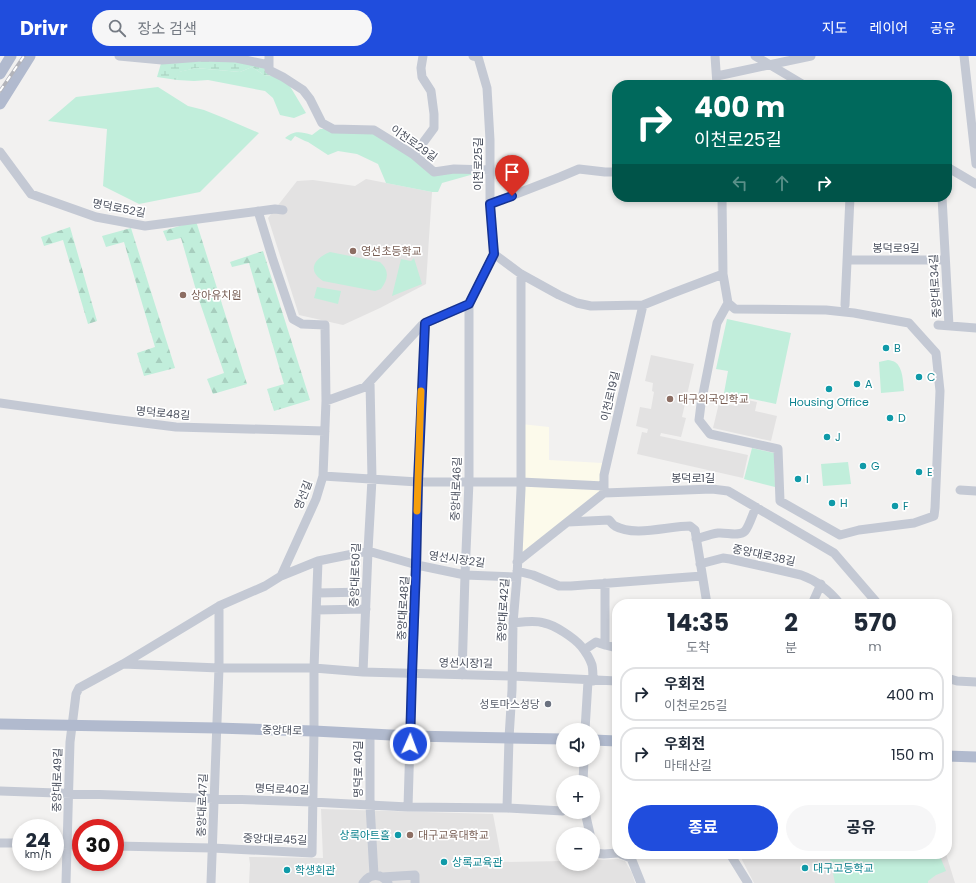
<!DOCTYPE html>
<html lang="ko">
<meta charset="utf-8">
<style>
body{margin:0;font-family:Poppins,"Noto Sans KR",sans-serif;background:#f6f6f7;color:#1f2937;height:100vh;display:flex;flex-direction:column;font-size:15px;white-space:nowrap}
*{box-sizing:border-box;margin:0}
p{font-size:13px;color:#747a83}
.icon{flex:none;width:22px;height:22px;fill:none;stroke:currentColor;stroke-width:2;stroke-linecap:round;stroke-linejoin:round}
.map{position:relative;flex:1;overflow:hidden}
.panel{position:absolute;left:612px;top:543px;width:340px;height:260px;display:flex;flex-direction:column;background:#fff;border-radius:16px;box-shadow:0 2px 6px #0003}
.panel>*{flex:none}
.hud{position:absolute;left:612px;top:24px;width:340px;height:122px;border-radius:16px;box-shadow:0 2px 6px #0003;background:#00695c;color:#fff;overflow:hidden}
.tools{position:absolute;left:556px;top:667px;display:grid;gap:8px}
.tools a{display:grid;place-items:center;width:44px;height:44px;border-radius:50%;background:#fff;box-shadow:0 2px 6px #0003;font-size:20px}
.speed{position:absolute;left:12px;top:763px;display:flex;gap:8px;font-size:20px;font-weight:700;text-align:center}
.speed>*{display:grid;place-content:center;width:52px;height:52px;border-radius:50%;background:#fff;box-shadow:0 2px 6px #0003;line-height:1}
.speed small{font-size:10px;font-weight:400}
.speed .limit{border:6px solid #d22;background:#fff;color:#111}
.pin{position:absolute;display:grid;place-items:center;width:34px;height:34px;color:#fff;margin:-41px -17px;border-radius:50% 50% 50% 0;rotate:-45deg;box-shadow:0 0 4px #0007}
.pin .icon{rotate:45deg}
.me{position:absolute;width:44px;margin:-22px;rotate:2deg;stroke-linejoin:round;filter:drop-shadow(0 0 3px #0008)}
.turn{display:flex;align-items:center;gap:14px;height:84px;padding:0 16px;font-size:18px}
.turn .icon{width:52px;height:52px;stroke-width:2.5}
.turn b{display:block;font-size:28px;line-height:34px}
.lanes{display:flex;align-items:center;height:38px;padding:0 16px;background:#0003;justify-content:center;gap:20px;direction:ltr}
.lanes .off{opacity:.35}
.eta{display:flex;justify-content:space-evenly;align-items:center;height:68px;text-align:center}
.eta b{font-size:24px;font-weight:700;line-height:28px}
.action{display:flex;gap:8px;margin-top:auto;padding:8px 16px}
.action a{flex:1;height:46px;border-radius:24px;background:#204ddd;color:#fff;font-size:16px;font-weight:700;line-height:46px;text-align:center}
.action a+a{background:#f6f6f7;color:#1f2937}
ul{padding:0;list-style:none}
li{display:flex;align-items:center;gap:12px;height:54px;margin:0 8px 6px;padding:0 8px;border:2px solid #e0e1e3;border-radius:16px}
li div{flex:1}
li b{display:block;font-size:15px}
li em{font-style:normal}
header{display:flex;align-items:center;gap:24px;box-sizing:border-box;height:56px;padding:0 20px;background:#204ddd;color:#fff}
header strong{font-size:19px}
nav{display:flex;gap:22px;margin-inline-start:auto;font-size:14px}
.search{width:280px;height:36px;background:#f6f6f7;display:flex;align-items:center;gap:10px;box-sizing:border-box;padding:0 14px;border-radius:22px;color:#747a83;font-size:15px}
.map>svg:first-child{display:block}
.commercial{fill:#fcfaeb}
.education{fill:#e3e2e2}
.forest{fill:url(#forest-firs)}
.wetland{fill:url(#wetland-marsh)}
.park{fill:#c1eedb}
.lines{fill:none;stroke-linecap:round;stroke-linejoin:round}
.minor{stroke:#c4c9d4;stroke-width:9}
.major{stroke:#b1bace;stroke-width:11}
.rail-casing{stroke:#b3b4ba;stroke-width:3.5}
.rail{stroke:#fff;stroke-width:2;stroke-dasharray:6;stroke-linecap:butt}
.route-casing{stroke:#153290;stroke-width:10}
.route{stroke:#204ddd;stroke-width:7}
.slow{stroke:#f59e0b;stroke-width:7}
.education-dot{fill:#8d6e63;stroke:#fff;stroke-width:1.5}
.culture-dot{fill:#0f9aa8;stroke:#fff;stroke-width:1.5}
.worship-dot{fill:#6b7280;stroke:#fff;stroke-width:1.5}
.labels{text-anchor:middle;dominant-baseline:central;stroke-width:3.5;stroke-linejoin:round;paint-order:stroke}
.street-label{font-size:11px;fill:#494f5d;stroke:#fff}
.education-label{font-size:11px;fill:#785e54;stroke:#fff;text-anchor:start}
.culture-label{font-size:11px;fill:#0d838f;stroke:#fff;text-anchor:start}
.worship-label{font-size:11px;fill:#5b616d;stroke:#fff;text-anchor:end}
</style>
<header>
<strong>Drivr</strong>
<div class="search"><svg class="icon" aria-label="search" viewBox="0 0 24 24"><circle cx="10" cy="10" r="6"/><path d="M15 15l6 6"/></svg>장소 검색</div>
<nav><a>지도</a><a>레이어</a><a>공유</a></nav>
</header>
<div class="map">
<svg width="976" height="827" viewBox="0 0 976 827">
<defs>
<pattern id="forest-firs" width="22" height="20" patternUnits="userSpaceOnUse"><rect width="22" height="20" fill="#c1eedb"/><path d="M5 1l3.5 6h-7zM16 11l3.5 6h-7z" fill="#a7cebe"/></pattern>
<pattern id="wetland-marsh" width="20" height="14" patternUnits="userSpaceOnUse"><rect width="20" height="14" fill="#c1eedb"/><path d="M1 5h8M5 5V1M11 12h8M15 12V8" fill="none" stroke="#a7cebe"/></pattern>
</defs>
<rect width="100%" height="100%" fill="#f2f1f0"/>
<path class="commercial" d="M521,368L549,371V404L602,407L604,437L517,506Z"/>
<path class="education" d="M366,123L432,136L426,228L380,252L343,269L299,259L268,162L297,125L313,124L355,130Z
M651,299L694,308L682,361L686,362L681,381L661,377L660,380L748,399L743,422L637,398L642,376L647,377L648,373L636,370L640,351L651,353L654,336L652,335L653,327L645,325Z
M738,342L757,346L755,355L777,360L771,385L713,372L719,347L736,350Z
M321,753L493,758L502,806L563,805V808H593V804L618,803L625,805L632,817L635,827H249L250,808L249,801L323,802Z
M739,798H946L955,827H754Z"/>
<path class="forest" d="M196,165L247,328L213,338L207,323L224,317L198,241L181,182L167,185L163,175Z
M70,171L97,265L88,268L63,184L44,190L41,181Z
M131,172L175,312L144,320L137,297L155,291L124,186L106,191L102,180Z
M263,195L310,344L274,355L267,333L284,328L249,207L232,211L230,206Z"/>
<path class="wetland" d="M202,1L269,9L283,21L264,19L252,11L240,16L196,12L179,16L177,24L157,21L162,4Z"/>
<path class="park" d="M252,11L264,19L285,22L306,57L294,62L280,59L273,42L265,35L208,24L194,25L177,24L178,16L196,12L240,16Z
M158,31L188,50L204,54L224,62L259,77L200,136L139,148L103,130L107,73L48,65L76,41Z
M320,73H333L374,74L434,116L474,114V118L442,127L438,136H432L386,127L378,108L357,98L338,95L328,99L308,86L305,85L295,80L291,85L285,82C295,74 300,76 312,79Z
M330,196L380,206C390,215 388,223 381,233L375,235L323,225C306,214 315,202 330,196Z
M414,202L422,228L392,240L401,203L411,205Z
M317,231L341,235L338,248L314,242Z
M727,263L791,277L776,348L724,337L728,315L716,313Z
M888,304C890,304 893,305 895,306C903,311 903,326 904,335L881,337L879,306Z
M752,392L774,397L775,431L744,423Z
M848,406L851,428L823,430L821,408Z
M829,798H939L946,815L936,819L928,825V827H835Z"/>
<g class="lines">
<path class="minor" d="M119,0L162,4L202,1L236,2L269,9
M269,0V14L283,21L303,34L310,43L322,67L333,73L374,74L387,82L414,99L434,116L454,113L490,114
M715,0L717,29
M755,0L804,29
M964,0L976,108
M717,20L811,0
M0,96L31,138L96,161L145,170L275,153L283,154
M414,99L434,72V58L431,35L422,21L421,12L423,0
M947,111L976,128
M722,141L723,218L728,247L735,253L826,254L854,257L909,267L936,297L940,335L935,452L934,460L914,467L859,474L840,479L780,445L778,393L710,378L699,364L701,348L717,267L728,247
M942,141L949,270
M490,148L560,121L579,113L605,116H617
M494,198L521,218L559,239L577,247L591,250L643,249L673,237L723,218
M847,204H945
M845,249L850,141
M938,269L976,272
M326,345L365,331L422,269L469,248L494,198L490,148V84L487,32L478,1L473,0
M0,347L112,363L176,371L325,375
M323,420L418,426H521L604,430
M960,434L976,435
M604,436V419L643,249
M568,466L609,464C611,466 613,469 615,470C634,481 669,470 690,470L695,474L707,548
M696,483C703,481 710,478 718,477C726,476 739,481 745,475C749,471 753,457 756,451
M517,506L604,437L712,433L728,435L834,497L878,548
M700,508L723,502L730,503L801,519C818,525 829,534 840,548
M517,515L533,519L559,530H571L702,520
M281,520L318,505L368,495L417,509L465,519L517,521
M317,537L366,536
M812,548L821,528
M316,554L366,553
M513,567C523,566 535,564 544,567C555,569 574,582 581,590C585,595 590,603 592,609C593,614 593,620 593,625
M605,589L617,592
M584,594L596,586L605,589V527
M123,608L219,612H314L363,616L512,620L617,625
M363,616L368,495L372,423L370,326
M462,619L465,519L469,425V248
M947,622L957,625L976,626
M585,674L588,625
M370,678V749L374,819
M583,726L584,704
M0,735L312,746L408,751L507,752L563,755
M408,751L412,618L417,509L418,426L425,267
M507,752L509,682L512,634L513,567L517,521L521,433V218
M575,756L585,757
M585,756L590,778
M0,787H21
M55,788L81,789
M115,790L212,792L312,797L314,675V612L318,505
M593,793L594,797L604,798L617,797
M621,798L631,802L641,827
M730,798L748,827
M382,821L415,819V827
M66,827L70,686L76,638L79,632L123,608L219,550L265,530L281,520L316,443L323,420L326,345L325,269L302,268L293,263L273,204L258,155
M211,827L219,612V550
M363,827C370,817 382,817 388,827"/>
<path class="major" d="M0,18L11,0
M0,48L30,0
M0,668L217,672L314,675L410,680L563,683
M593,684L617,685
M947,700L976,701"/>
<g class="rail-casing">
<path id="rail" d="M0,35L24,0"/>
</g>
<use href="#rail" class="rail"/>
</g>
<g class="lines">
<g class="route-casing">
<path id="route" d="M410,688L412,618L416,509L418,426L425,267L469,248L494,198L490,148L512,140"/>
</g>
<use href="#route" class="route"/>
<path class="slow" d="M417,455L421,335"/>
</g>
<g class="education-dot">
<circle cx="353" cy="195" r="4"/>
<circle cx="183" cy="239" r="4"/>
<circle cx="670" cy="343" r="4"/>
<circle cx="410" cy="779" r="4"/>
</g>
<g class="culture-dot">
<circle cx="886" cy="292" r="4"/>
<circle cx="919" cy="321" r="4"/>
<circle cx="857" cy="328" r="4"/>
<circle cx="829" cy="333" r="4"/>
<circle cx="890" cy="362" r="4"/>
<circle cx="827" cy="381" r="4"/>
<circle cx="863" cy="410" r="4"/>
<circle cx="919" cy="416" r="4"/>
<circle cx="798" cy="423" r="4"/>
<circle cx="832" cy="447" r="4"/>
<circle cx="895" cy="450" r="4"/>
<circle cx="398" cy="779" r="4"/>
<circle cx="444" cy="806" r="4"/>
<circle cx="805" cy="812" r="4"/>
<circle cx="287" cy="814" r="4"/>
</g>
<circle class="worship-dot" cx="548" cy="648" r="4"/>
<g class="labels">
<g class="street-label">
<text transform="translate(414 87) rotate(35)">이천로29길</text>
<text transform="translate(478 108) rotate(-90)">이천로25길</text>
<text transform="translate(119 152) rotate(11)">명덕로52길</text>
<text x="896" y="192">봉덕로9길</text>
<text transform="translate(935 230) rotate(-93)">중앙대로34길</text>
<text transform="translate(610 340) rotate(-77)">이천로19길</text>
<text transform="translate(163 357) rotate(5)">명덕로48길</text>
<text x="693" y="422">봉덕로1길</text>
<text transform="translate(456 433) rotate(-88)">중앙대로46길</text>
<text transform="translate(303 439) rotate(-69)">영선길</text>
<text transform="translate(764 499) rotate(12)">중앙대로38길</text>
<text transform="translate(457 503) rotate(8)">영선시장2길</text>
<text transform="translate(355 519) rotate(-88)">중앙대로50길</text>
<text transform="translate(403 552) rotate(-87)">중앙대로48길</text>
<text transform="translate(503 554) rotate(-87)">중앙대로42길</text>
<text transform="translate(466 607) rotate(1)">영선시장1길</text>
<text transform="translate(282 674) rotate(2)">중앙대로</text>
<text transform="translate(358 713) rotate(-90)">명덕로 40길</text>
<text transform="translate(57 724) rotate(-89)">중앙대로49길</text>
<text transform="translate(282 733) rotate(2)">명덕로40길</text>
<text transform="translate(202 749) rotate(-88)">중앙대로47길</text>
<text transform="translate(275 783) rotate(2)">중앙대로45길</text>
</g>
<g class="education-label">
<text x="361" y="195">영선초등학교</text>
<text x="191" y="239">상아유치원</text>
<text x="678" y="343">대구외국인학교</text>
<text x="418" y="779">대구교육대학교</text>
</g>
<g class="culture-label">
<text x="894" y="292">B</text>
<text x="927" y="321">C</text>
<text x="865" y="328">A</text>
<text x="829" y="346" text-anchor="middle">Housing Office</text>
<text x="898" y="362">D</text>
<text x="835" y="381">J</text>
<text x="871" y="410">G</text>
<text x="927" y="416">E</text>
<text x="806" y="423">I</text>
<text x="840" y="447">H</text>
<text x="903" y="450">F</text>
<text x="390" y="779" text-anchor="end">상록아트홀</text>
<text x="452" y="806">상록교육관</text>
<text x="813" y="812">대구고등학교</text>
<text x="295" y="814">학생회관</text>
</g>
<g class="worship-label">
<text x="540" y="648">성토마스성당</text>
</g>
</g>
</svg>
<div class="tools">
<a><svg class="icon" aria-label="sound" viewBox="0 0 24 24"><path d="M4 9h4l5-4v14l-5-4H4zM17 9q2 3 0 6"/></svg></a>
<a>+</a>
<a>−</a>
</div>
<div class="speed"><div>24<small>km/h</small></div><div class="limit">30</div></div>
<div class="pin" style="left:512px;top:140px;background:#d93025"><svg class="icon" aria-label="arrive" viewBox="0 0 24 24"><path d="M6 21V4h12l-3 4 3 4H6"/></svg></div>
<svg class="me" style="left:410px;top:688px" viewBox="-20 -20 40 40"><circle r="17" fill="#204ddd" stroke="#fff" stroke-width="3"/><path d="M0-11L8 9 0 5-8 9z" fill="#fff"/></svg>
<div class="hud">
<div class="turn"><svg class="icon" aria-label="right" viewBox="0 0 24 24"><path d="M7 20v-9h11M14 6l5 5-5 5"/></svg><div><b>400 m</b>이천로25길</div></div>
<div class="lanes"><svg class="icon off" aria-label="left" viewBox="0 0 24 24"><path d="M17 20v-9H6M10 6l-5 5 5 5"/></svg><svg class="icon off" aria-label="ahead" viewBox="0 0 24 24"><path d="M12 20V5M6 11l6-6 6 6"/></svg><svg class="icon" aria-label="right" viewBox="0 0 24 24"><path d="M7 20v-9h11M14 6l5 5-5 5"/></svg></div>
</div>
<section class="panel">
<div class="eta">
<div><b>14:35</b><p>도착</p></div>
<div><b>2</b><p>분</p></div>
<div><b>570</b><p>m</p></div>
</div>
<ul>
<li><svg class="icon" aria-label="right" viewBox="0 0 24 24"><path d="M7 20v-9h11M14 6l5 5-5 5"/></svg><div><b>우회전</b><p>이천로25길</p></div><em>400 m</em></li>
<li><svg class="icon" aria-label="right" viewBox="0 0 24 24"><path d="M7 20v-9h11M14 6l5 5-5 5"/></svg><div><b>우회전</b><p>마태산길</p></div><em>150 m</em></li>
</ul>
<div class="action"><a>종료</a><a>공유</a></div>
</section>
</div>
